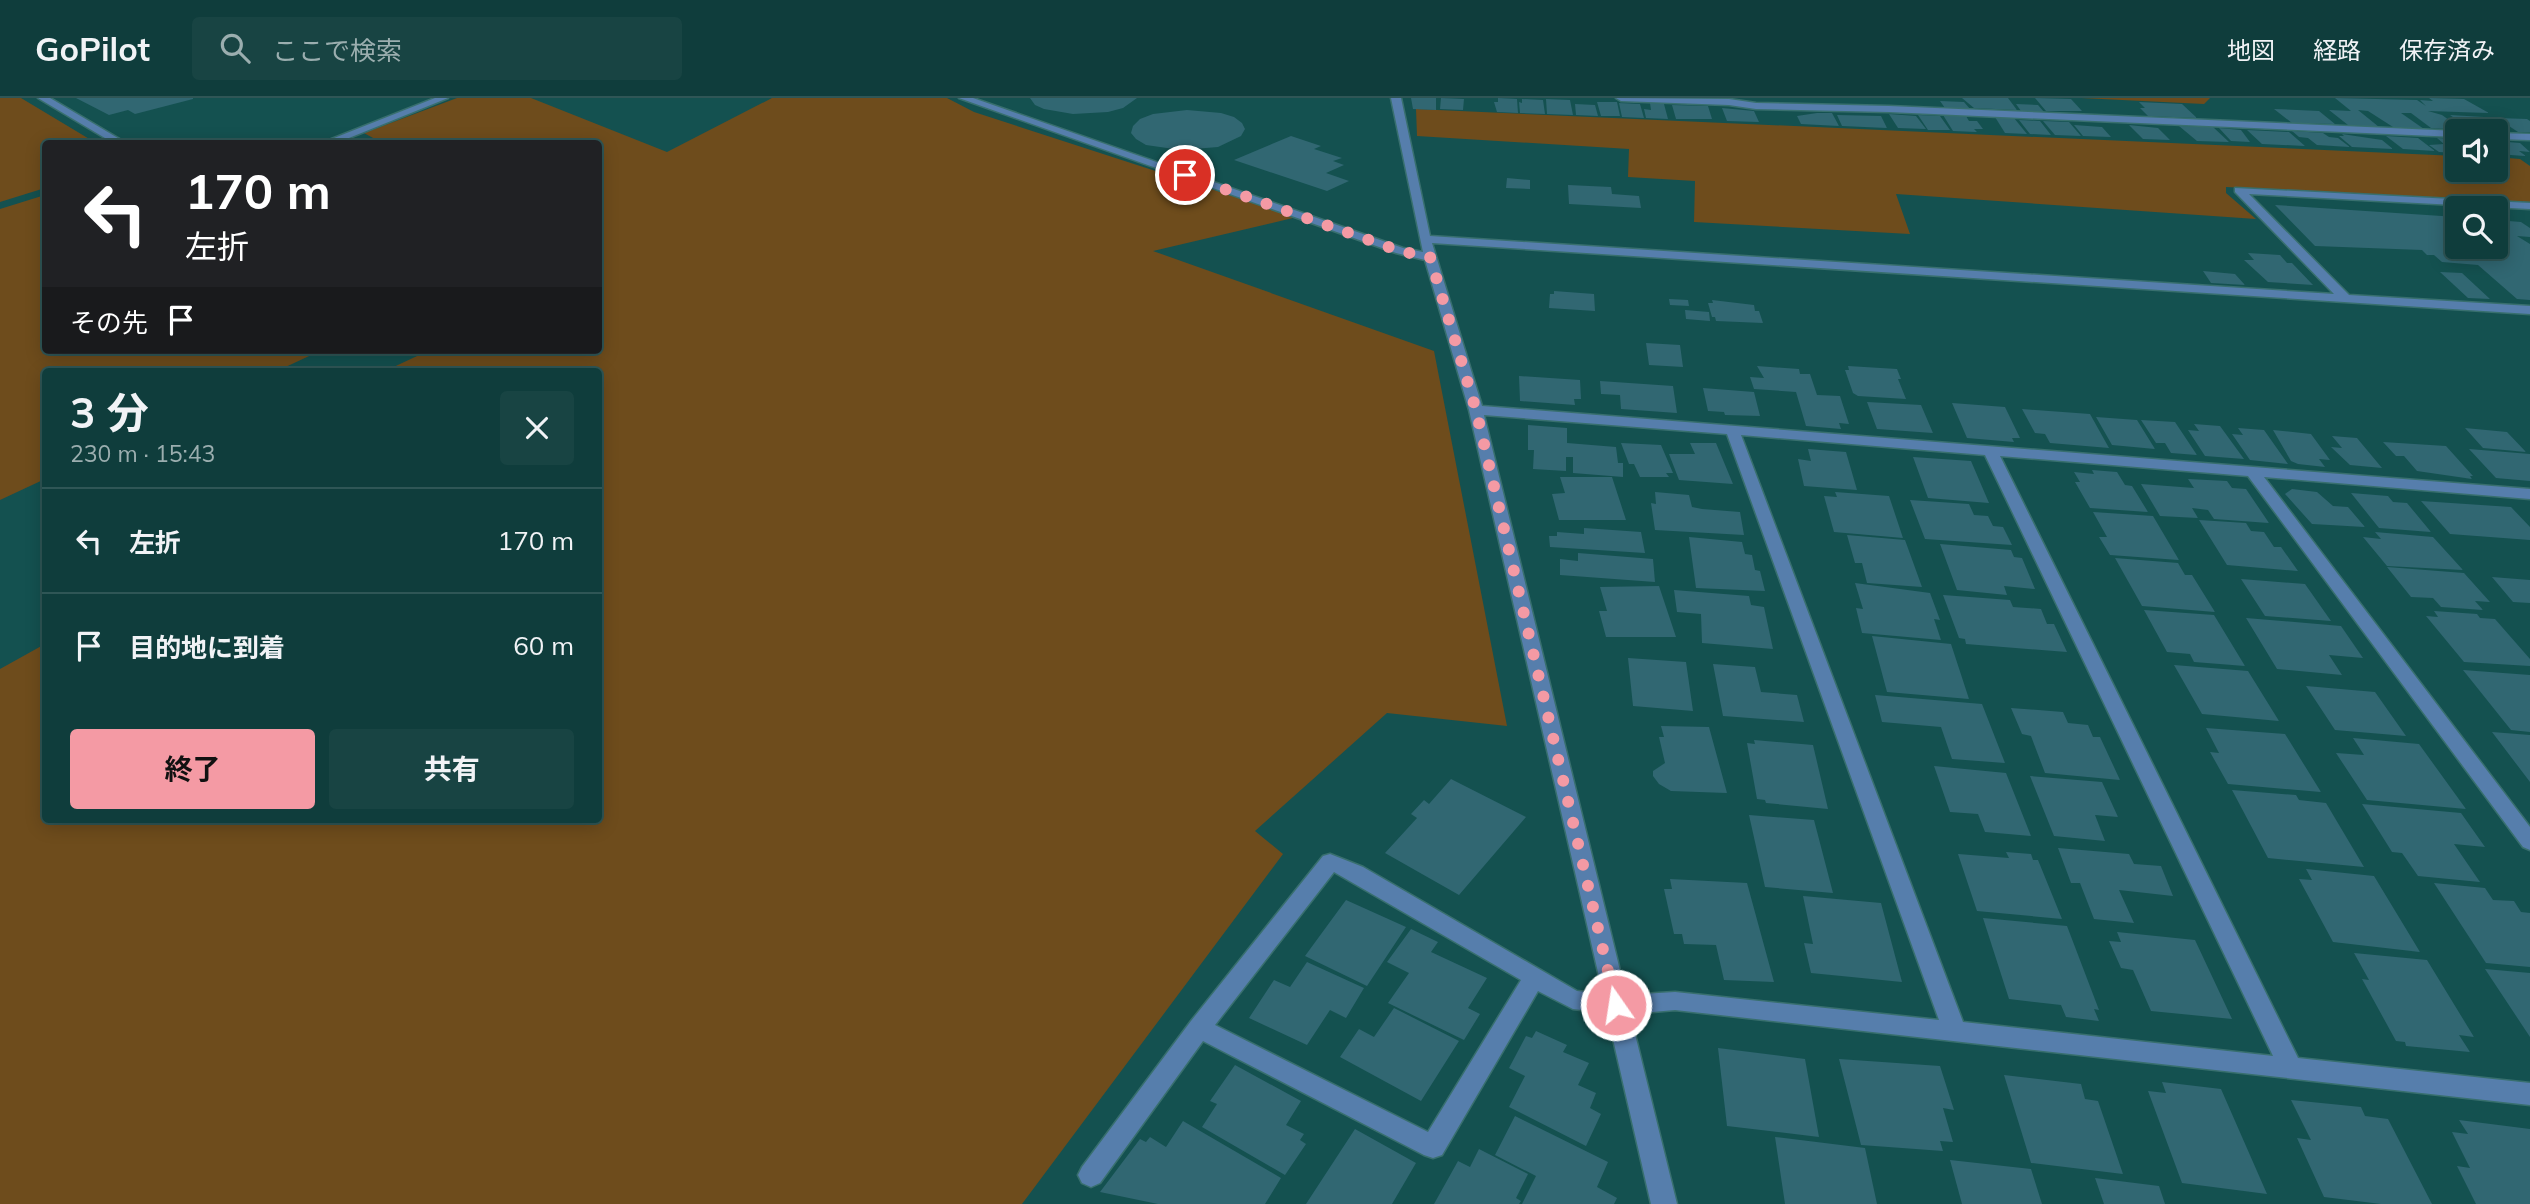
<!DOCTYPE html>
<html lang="ja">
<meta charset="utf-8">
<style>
body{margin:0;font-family:Mulish,"Noto Sans JP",sans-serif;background:#184443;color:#f1f3f6;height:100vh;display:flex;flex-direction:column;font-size:26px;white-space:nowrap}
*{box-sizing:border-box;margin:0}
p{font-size:23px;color:#9baeaf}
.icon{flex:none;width:38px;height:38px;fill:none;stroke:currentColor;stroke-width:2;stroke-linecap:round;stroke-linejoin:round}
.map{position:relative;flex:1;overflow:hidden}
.panel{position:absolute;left:42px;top:270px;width:560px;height:455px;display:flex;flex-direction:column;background:#0f3d3c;border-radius:7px;box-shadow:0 4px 18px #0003,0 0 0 2px #2f5656}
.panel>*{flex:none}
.hud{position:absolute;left:42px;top:42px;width:560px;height:214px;border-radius:7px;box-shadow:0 4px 18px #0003,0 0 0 2px #2f5656;background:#202124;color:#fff;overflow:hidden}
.buttons{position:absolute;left:2445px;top:21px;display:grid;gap:14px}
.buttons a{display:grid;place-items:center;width:63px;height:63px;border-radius:7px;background:#0f3d3c;box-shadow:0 4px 18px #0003,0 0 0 2px #2f5656;font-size:35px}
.pin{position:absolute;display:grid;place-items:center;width:60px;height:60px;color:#fff;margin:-30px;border:4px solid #fff;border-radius:50%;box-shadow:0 2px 7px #0007}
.me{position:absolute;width:77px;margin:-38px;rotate:347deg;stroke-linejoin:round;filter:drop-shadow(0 0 5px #0008)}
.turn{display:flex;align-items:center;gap:24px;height:147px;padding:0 28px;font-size:32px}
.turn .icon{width:91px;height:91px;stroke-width:2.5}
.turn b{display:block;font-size:49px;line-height:60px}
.then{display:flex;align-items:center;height:66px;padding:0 28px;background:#0003;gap:14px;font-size:26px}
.round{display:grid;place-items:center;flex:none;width:74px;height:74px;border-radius:7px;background:#184443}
.summary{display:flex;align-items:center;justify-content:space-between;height:119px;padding:0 28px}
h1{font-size:42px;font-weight:700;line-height:52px}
.button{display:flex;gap:14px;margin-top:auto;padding:14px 28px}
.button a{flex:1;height:80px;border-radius:7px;background:#f49aa4;color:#111;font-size:28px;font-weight:700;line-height:80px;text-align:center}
.button a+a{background:#184443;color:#f1f3f6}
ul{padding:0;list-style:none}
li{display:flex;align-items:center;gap:21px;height:105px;padding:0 28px;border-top:2px solid #2f5656}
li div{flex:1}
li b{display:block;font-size:26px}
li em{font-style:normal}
header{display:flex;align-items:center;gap:42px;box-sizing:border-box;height:98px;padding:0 35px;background:#0f3d3c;border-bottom:2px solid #2f5656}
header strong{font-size:33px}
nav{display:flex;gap:38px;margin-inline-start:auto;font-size:24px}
.search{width:490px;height:63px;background:#184443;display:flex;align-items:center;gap:18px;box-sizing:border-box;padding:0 24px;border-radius:7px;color:#9baeaf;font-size:26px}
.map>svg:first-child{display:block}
.green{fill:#6e4c1c}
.building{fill:#316772}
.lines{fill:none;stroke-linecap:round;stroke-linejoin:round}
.street-casing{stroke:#386f6e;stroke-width:3}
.street{fill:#567eac;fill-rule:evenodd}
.route{stroke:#f49aa4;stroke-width:12;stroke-dasharray:0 21.6}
</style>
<header>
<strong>GoPilot</strong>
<div class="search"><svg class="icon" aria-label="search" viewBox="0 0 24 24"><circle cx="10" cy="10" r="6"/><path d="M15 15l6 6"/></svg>ここで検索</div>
<nav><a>地図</a><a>経路</a><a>保存済み</a></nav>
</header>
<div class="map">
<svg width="2530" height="1106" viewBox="0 0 2530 1106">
<rect width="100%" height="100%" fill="#145150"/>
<path class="green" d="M0,0H21L96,45L46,46L45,90L0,104Z
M457,0H531L667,54L772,0H947L974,14L1297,119L1153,153L1434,253L1507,628L1387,615L1255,733L1283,756L1022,1106H0V571L45,546L46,721H598V273H385L430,252H598V46H384L364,35Z
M2081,0H2210L2204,6Z
M1416,11L2457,58V72H2496V59L2520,61L2530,68V104L2226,89V95L2256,121L1896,96L1910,136L1694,124L1695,83L1628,79L1629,51L1417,38Z
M45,97L46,252H322L277,273H46L45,381L0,402V111Z"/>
<path class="building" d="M76,0H193V1L135,16L128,12L109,17Z
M1030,0H1137L1123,10L1108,14L1073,16L1044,11L1035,7Z
M1411,0H1436V12L1413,11Z
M1441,0L1464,1L1463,12L1440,11Z
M1498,0L1517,1L1518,15L1497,14L1494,4H1498Z
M1962,0H2008L2017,12L1974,10Z
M2035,0L2071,1L2082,13H2046Z
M2335,0L2417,2L2426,8L2420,2L2433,3L2429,0L2464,1L2489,15L2428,13L2442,17L2463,32L2431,30L2411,15H2401L2424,31L2393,29L2368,13L2358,12L2379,29L2348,27L2329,12L2351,13Z
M1522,1L1543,2L1545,16L1520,15L1519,4L1522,5Z
M1546,1L1570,2L1573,17L1547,16Z
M1940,3L1964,4L1970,11L1945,10Z
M1597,4H1617L1620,18H1601Z
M2139,4L2182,6L2197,20L2148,18L2140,10H2145Z
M1619,5L1640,6L1644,20L1622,19Z
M1650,5L1664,6L1668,21L1646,20L1644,11L1651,12Z
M1575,6L1595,7L1598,18L1576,17Z
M2016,6L2038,7L2044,14L2021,13Z
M1672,7L1708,8L1712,21H1676Z
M1722,10L1754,13L1759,24L1727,23Z
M2274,11L2319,13L2335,26L2292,25Z
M1187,12L1221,15L1234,19L1242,25L1245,31L1241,38L1218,49L1181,52L1146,47L1136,41L1131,35L1133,28L1140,21L1153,16Z
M1817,15H1832L1839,28L1801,26L1797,18Z
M1889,16L1916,18L1926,31L1898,30Z
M1837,17L1881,18L1887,30L1842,28Z
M1918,17L1940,18L1950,32H1928Z
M1943,17L1966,18L1969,23H1977L1983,31H1974L1977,34L1953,33Z
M2450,17L2484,19L2498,28L2488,31L2492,33H2473Z
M1995,19L2014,20L2027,36L2005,35Z
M2497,20L2527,21L2530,23V34H2518Z
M2019,22L2040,23L2051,37L2030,36Z
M2043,23L2069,24L2081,38L2055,37Z
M2074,27L2102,29L2111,39L2083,38Z
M2129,27L2158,30L2170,42L2143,41Z
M2179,28L2213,29L2229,44L2197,43Z
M2219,30L2241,32L2250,44L2231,43Z
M2247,32L2289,34L2305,48L2262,46Z
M2292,33L2323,35L2329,39L2338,40L2350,49L2317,47L2308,40L2299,39Z
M2342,36L2382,42L2393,51L2352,49L2339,38H2344Z
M1291,38L1321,48L1314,51L1342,60L1333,63L1344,67L1326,75L1349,83L1327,93L1234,62Z
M2386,38L2418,40L2435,53L2403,51Z
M2437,40L2457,41V55L2439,54L2429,47L2444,46Z
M2496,43L2520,45L2530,54L2519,53L2526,58L2496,56Z
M1507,80L1530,82V91L1506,90Z
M1568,87L1611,89L1612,96L1639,98L1641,110L1569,106Z
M2275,107L2457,119V149H2496V122L2521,124L2530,130V139L2517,138L2530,146V202L2517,201L2478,167L2442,164L2434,157H2427L2422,152L2315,148Z
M2248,155L2280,157L2287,165H2292L2313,187L2268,184L2244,162H2254Z
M2203,173L2235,176L2245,187L2211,185Z
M2440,174L2462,175L2490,201L2468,200Z
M1554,193L1594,196L1595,213L1549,210L1550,196H1554Z
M1669,201L1688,202L1689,208L1670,207Z
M1712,202L1754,207L1755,213H1759L1763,225L1716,223L1715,219H1712L1708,205H1713Z
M1685,212L1709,214L1710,223L1686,221Z
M1646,245L1680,247L1683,269L1649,267Z
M1757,268L1799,271L1800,276H1810L1817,297L1840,298L1849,326L1839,325L1841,331L1806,328L1796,294L1754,291L1750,279L1764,280Z
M1848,268L1897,271L1901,281H1898L1906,301L1858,298L1853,295L1845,272H1849Z
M1519,278L1580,282L1581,301H1574L1575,307L1520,303Z
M1600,283L1673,288L1677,315L1621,311L1620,297L1601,296Z
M1703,290L1754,294L1760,318L1725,317L1724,314L1708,313Z
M1867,304L1921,307L1933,335L1877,331Z
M1952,305L2005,309L2020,340H2012L2014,344L1967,340Z
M2022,311L2090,316L2109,350L2050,345L2045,336L2035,335Z
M2096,319L2137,322L2155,351L2112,347Z
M2141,322L2175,324L2197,357L2171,355L2165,345H2156Z
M2194,326L2220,328L2244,361L2205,358L2188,332L2199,333Z
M1528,327L1567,330V345L1616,349L1618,365H1623V379L1573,375V359H1566V373L1533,371L1534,352H1528Z
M2238,330L2264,332L2288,366L2250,362L2232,336L2243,337Z
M2465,330L2507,334L2526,354L2483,350Z
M2273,332L2311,336L2330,362L2319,361L2325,369L2298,366L2291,363Z
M2332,338L2357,340L2382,370L2350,367L2331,349L2342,350Z
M2383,344L2446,348L2473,378H2470L2472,381L2417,373L2404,358H2396Z
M1621,345L1661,347L1673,375H1666L1669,379H1640L1634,366H1629Z
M1690,345H1716L1733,386L1679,382L1669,356H1695Z
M1808,351L1846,354L1857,392L1804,388L1798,361L1811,363Z
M2469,351L2530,356V383L2496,380Z
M1913,359L1971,363L1989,405L1928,400Z
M2092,372L2117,374L2125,387L2132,388L2148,414L2090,410L2075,384H2080L2074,374L2094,376Z
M1560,379H1612L1626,422H1559L1552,396L1565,395Z
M2188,381L2227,383L2232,390L2246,391L2269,425L2214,421L2208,412L2192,410L2198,420L2160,418L2141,386L2194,390Z
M2292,391L2317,394L2333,408L2348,409L2365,429L2312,426L2285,396Z
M1655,394L1689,397L1692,409L1702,411L1740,414L1744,437L1655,432L1651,405L1656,406Z
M1835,394L1889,398L1903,440L1834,434L1824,398L1837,399Z
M2351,395L2388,398L2393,404L2407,405L2431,434L2379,430Z
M1910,402L1969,406L1974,417L1988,418L1993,428L2003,429L2012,447L1925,441Z
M2421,403L2511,409L2530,429V442L2450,436Z
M2093,414L2153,418L2179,462L2110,457L2099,439H2107Z
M2199,422L2246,425L2251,433L2264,434L2274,449H2281L2298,473L2227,467Z
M1584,430L1641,434L1645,455L1550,449L1549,438H1557V434L1584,436Z
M2375,434L2433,439L2463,472L2387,468L2363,439L2381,441Z
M1847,437L1905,442L1922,489L1867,485L1862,465H1855Z
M1689,439L1742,444L1745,456L1752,457L1755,472L1760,473L1765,493L1696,490Z
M1940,446L2011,452L2014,459L2022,460L2035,491L2004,488L2007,497L1957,492Z
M1578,455L1653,461L1655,484L1560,477V461L1578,463Z
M2115,460L2178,465L2185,477H2192L2215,514L2142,508Z
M2387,469L2464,475L2490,504L2475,503L2483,512L2441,509L2433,500L2411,499Z
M2492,479L2530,482V505L2513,504Z
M2241,481L2305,486L2331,523L2265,518Z
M1855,485L1930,495L1940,522L1934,521L1941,542L1862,535L1856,510L1863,511Z
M1659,488L1676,539H1606L1599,513H1607L1600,489Z
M1674,492L1749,498L1751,507L1764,509L1773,551L1702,545L1701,516L1677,514Z
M1943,497L2010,502L2013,509L2041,511L2047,526H2054L2067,554L1966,546L1965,541L1959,540Z
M2144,512L2214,517L2245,568L2194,564L2190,556L2167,554Z
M2434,513L2477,516L2480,520L2495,521L2530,561V568L2464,564L2426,518L2438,519Z
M2246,520L2341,528L2363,560L2329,557L2342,577L2277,571Z
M1872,538L1951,546L1969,601L1887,594Z
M1628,560L1686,564L1693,613L1633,608Z
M1713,566L1755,569L1761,594L1797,597L1804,624L1723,618Z
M2174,567L2248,573L2279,623L2202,616Z
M2463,572L2530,577V634L2511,632Z
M2306,588L2375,594L2406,638L2335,632Z
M1875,597L1982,606L2005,665L1952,661L1941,629L1882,624Z
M2011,610L2063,614L2068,625L2088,627L2093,639H2100L2120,682L2045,675L2031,638L2022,636Z
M1661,628L1709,629L1727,695L1671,693L1659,686L1653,678V673L1665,665L1659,639H1664Z
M2206,630L2285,636L2321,694L2228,686L2210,654L2219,655Z
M2492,634L2530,637V684Z
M2353,640L2419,646L2466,711L2367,702L2336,655L2364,657Z
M1754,642L1813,647L1828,711L1766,705L1765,702L1757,701L1747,645L1755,646Z
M1934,668L2006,675L2031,738L1985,734L1978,716L1950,714Z
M2030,678L2102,684L2118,719L2095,717L2105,743L2054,738Z
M1451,681L1526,719L1459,797L1385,755L1417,720L1411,716L1424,702L1429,706Z
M2232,692L2296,697L2299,702L2326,705L2364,769L2268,760Z
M2362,706L2461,715L2485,749L2454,746L2480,784L2418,778L2402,755L2392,754Z
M1749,717L1814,722L1833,795L1765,789Z
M2058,750L2129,756L2134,766L2161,768L2173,798L2119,792L2134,825L2094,821L2080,785H2071Z
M2006,754L2031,756L2033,762H2038L2062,821L1977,813L1958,756L2009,760Z
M2306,771L2374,778L2420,854L2333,844L2299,781L2312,782Z
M1670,781L1747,785L1774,884L1724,882L1716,847L1684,846L1682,836H1674L1664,791H1672Z
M2434,785L2485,790L2493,802L2514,803L2521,814L2530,815V869L2486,865Z
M1803,798L1881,805L1902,884L1811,875L1804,845L1813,846Z
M1346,802L1406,829L1367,888L1305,858Z
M1983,820L2067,828L2099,912L2094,911L2099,923L2066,919L2061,907L2009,901Z
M1411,831L1438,844L1431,854L1487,880L1468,910L1480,916L1464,942L1388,905L1409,875L1387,864Z
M2117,834L2195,842L2232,921L2151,913L2133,872L2121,870L2109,843L2121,844Z
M2354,855L2427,862L2474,939L2459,937L2470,954L2406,948L2405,944L2396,943L2362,881L2369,882Z
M1307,864L1364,890L1346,920L1330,912L1307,947L1249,920L1274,882L1290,889Z
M2485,871L2530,875V939Z
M1394,910L1459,943L1421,1003L1340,959L1359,931L1374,939Z
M1536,933L1567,947L1563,954L1589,965L1578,987L1596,995L1590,1010L1601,1016L1586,1048L1509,1009L1525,978L1509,970L1526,938L1532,940Z
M1718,950L1805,961L1819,1039L1727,1028Z
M1839,961L1940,968L1954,1012L1943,1010L1953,1044L1940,1043L1943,1053L1861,1047Z
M1235,967L1301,1003L1286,1027L1304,1036L1300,1042L1306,1046L1285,1077L1202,1029L1217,1006L1210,1003Z
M2004,977L2081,986L2085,1001L2098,1003L2123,1076L2031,1065Z
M2162,984L2221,991L2267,1096L2182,1085L2148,993L2166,995Z
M2291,1002L2361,1009L2365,1018L2388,1021L2432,1106H2381L2324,1099L2297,1040L2311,1042Z
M1515,1018L1608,1064L1597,1089L1617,1100L1614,1106H1522L1536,1078L1495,1057Z
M2459,1022L2530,1031V1106H2476L2457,1068L2470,1070L2452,1034L2468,1036Z
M1183,1023L1281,1080L1265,1106H1158L1100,1094L1140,1041L1146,1044L1150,1039L1166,1049Z
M1355,1031L1416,1065L1392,1106H1306Z
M1775,1039L1865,1050L1877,1106H1785Z
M1479,1051L1528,1076L1516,1100L1521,1103L1519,1106H1434L1458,1063L1470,1069Z
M1950,1062L2031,1071L2042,1106H1962Z
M2095,1080L2159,1088L2165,1106H2104Z"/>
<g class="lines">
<g class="street-casing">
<path id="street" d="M38,0H50L128,46H115Z
M435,0H448L334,46H319Z
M959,0H973L1403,150L1423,154L1391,0H1401L1430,138L2334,196L2235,94V90L2530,105V111L2249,96L2349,197L2530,208V216L1432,145L1482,308L2530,391V401L2264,379L2530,729V752L2523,749L2248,378L2000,358L2298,960L2530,985V1007L1675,912L1630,916L1677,1106H1651L1607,915L1573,911L1538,893L1442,1057L1433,1060L1424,1057L1203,943L1100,1085L1091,1089L1082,1085L1078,1077L1082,1069L1191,923L1323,758L1330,756L1363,769L1577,893L1603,896L1469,312L1425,162L1396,155ZM1484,317L1727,336L1939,922L1675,894L1626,897ZM1741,337L1985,357L2273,958L1963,924ZM1334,774L1521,882L1428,1034L1215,927Z
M1616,0L1729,1L1756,5L1889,8L2458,33L2457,39L1889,14L1756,11L1729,7L1621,3Z
M2496,35L2530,36V42L2496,41Z"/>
</g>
<use href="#street" class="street"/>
</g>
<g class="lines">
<path class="route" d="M1185,77L1400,153L1430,159L1476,312L1616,907"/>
</g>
</svg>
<div class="buttons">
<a><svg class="icon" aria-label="sound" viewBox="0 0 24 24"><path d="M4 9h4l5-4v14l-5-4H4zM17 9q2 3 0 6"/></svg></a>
<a><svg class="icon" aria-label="search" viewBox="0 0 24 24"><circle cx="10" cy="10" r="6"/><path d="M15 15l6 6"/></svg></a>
</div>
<div class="pin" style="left:1185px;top:77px;background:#d93025"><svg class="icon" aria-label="arrive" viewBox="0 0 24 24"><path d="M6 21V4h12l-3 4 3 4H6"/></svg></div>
<svg class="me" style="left:1616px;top:907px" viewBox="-20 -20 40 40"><circle r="17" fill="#f49aa4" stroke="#fff" stroke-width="3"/><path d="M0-11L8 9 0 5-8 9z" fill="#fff"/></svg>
<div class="hud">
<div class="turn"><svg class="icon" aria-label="left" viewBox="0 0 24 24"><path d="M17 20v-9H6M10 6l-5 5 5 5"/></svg><div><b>170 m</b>左折</div></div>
<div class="then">その先<svg class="icon" aria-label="arrive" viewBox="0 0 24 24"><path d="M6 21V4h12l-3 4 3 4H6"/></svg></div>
</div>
<section class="panel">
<div class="summary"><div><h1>3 分</h1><p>230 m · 15:43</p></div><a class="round"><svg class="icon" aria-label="close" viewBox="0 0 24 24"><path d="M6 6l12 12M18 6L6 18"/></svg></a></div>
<ul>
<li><svg class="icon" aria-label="left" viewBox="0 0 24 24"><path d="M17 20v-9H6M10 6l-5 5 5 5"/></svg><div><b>左折</b></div><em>170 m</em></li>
<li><svg class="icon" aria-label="arrive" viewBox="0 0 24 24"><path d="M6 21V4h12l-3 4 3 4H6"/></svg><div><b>目的地に到着</b></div><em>60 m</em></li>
</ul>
<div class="button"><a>終了</a><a>共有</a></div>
</section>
</div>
